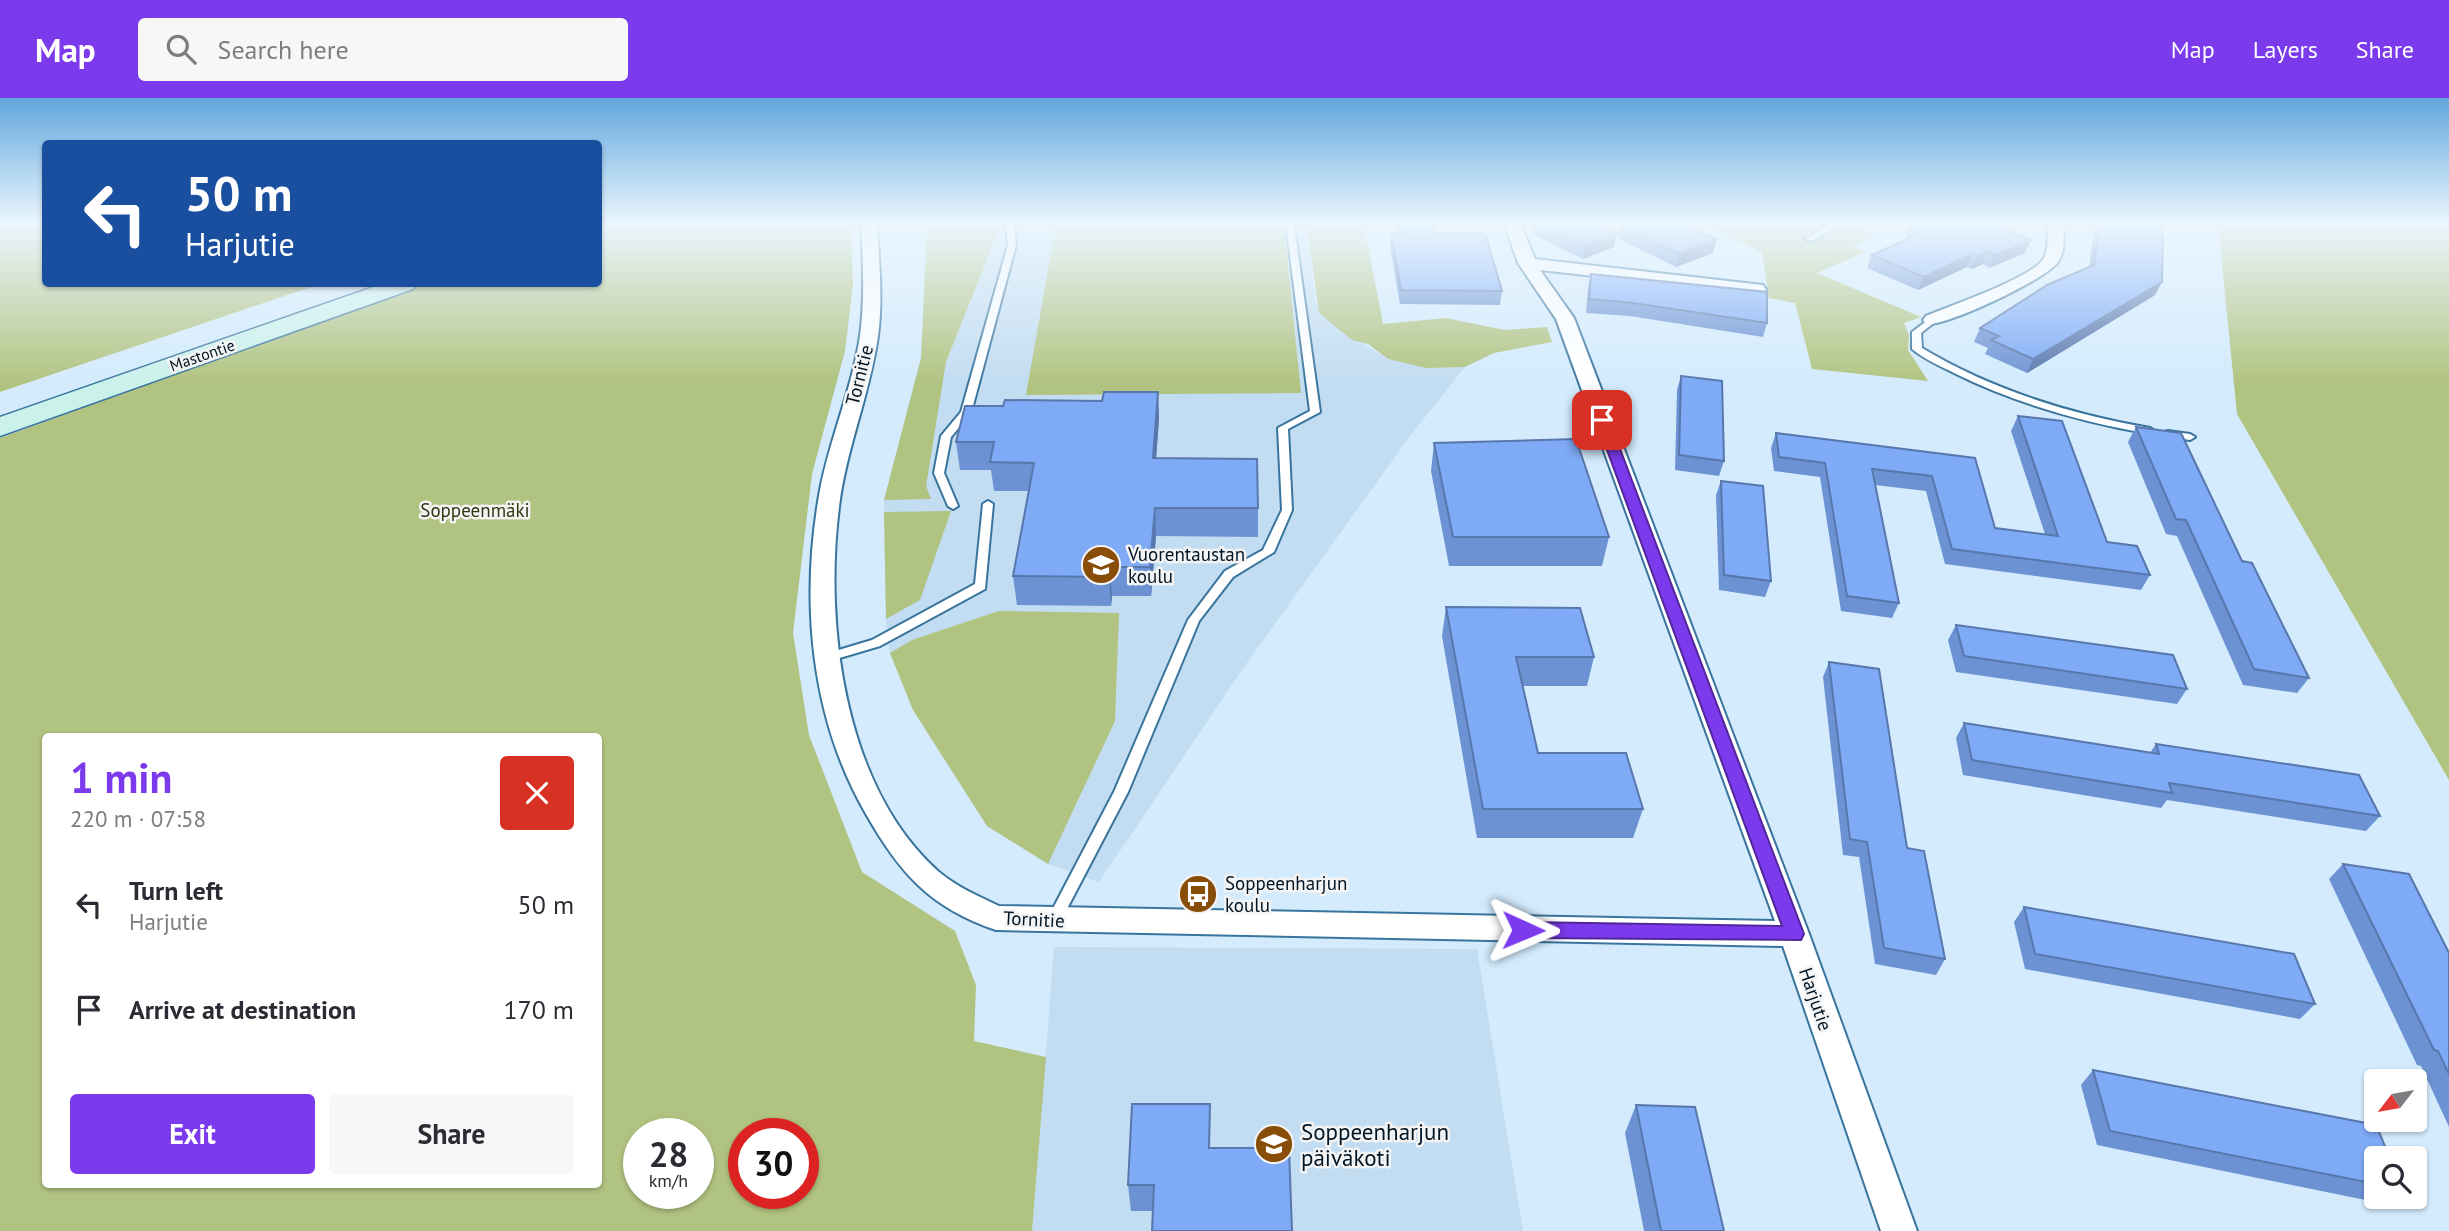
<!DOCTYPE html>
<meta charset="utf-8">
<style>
body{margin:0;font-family:"PT Sans",sans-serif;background:#f7f7f7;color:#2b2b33;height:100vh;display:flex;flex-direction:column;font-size:26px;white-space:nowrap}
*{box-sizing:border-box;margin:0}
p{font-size:23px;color:#7c7c81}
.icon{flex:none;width:38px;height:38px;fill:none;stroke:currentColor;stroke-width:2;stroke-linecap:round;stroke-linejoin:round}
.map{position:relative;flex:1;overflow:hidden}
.details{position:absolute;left:42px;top:635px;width:560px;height:455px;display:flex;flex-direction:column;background:#fff;border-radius:7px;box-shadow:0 2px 5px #0004}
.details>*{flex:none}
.hud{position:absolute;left:42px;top:42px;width:560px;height:147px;border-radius:7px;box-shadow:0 2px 5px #0004;background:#1a4fa0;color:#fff;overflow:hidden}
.needle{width:46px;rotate:239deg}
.buttons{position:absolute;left:2364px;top:971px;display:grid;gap:14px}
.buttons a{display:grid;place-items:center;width:63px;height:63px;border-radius:7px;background:#fff;box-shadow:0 2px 5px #0004;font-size:35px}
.speed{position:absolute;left:623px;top:1020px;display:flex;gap:14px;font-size:35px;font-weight:700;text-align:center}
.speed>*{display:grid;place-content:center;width:91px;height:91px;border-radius:50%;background:#fff;box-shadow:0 2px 5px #0004;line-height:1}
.speed small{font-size:18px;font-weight:400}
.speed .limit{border:10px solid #d22;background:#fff;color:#111}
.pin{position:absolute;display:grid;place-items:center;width:60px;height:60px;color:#fff;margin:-30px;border-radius:14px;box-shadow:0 4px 10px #0006}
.me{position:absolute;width:77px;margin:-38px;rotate:91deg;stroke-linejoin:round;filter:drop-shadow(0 0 5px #0008)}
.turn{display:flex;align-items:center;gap:24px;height:147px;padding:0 28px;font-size:32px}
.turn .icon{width:91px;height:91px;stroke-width:2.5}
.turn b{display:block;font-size:49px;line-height:60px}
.round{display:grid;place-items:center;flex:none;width:74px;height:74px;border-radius:7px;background:#f7f7f7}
.head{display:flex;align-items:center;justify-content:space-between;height:119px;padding:0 28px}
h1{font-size:42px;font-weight:600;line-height:52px;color:#7c3aed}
.primary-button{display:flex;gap:14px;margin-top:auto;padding:14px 28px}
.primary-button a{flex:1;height:80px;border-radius:7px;background:#7c3aed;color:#fff;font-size:28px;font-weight:600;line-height:80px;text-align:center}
.primary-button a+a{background:#f7f7f7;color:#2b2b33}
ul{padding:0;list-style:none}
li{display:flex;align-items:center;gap:21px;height:105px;padding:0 28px}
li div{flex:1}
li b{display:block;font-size:26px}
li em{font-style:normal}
header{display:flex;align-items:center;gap:42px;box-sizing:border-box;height:98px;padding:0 35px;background:#7c3aed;color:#fff}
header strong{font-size:33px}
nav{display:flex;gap:38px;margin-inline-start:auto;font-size:24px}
.search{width:490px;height:63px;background:#f7f7f7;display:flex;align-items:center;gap:18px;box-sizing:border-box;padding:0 24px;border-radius:7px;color:#7c7c81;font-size:26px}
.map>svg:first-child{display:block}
.built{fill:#c2dcf1}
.green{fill:#b1c380;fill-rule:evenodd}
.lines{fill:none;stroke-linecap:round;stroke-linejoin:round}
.service-casing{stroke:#39749d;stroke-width:4}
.minor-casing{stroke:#39749d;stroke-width:4}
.secondary-casing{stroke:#39749d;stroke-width:3}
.service{fill:#fff;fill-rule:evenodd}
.minor{fill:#fff;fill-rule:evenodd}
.secondary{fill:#cbf1eb;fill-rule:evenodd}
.wall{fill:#6c92d4}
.shaded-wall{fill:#5877ac}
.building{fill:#7eaaf6;stroke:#5877ac;stroke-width:2}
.route{fill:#7c3aed;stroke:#51269a;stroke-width:2}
.labels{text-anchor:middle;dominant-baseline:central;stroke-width:5;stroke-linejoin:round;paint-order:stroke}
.far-street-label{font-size:16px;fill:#001525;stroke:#f4f4f4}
.street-label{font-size:19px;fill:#001525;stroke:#f4f4f4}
.park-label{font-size:19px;fill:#2f3711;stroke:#f4f4f4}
.poi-label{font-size:19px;fill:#001525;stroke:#f4f4f4;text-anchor:start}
.near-poi-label{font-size:23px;fill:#001525;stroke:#f4f4f4;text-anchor:start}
</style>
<header>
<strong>Map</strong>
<div class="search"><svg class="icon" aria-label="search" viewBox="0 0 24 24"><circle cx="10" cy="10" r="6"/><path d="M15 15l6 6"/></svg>Search here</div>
<nav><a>Map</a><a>Layers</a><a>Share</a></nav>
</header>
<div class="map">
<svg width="2449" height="1133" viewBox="0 0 2449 1133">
<rect width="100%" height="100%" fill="#d3ebfd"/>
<path class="built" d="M1001,127H1307L1315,204L1344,234L1388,261L1426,270L1465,269L1410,338L1244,569L1099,784L1048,766L987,728L913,612L890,555L886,521L884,402L921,260L946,264Z
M1054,849L1477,851L1523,1133H1032Z"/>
<path class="green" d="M0,127H45L46,186H320L0,294Z
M599,127H851L853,187L845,253L812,376L793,535L809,637L862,774L955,833L976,887L974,943L1046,959L1032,1133H0V340L424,186H598ZM46,639H598V1087H46ZM639,1036H698V1096H639ZM744,1036H803V1096H744Z
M927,127H1001L946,264L926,388L931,401L884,402L921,260Z
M1056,127H1284L1301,295L1026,297Z
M1307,127H1364L1383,226L1446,220L1505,232L1547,229L1552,244L1494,255L1465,269L1426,270L1388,261L1368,246L1352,242L1319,215Z
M1704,127H1855L1874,136L1853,149L1866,154L1817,175L1921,219L1904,225L1909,237L1908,252L1928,283L1812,271L1795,205L1769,200L1762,154Z
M2218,127H2449V682L2237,316Z
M951,413L920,502L886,521L884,414Z
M999,513L1119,515L1115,623L1048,766L987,728L913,612L890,555L912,542Z"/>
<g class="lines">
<g class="service-casing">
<path id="service" d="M1006,127H1014L1016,147L971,315L951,339L944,375L958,408L953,411L948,408L934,375L941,338L961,314L1008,147Z
M1286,127H1294L1320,314L1288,331L1292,412L1274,454L1233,479L1199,523L1128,694L1059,826L1054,828L1049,826L1047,822L1114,694L1188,522L1225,473L1263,452L1282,412L1278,330L1310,313Z
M1829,127H1839L1812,143L1805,141Z
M1932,219L1935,220V224L1921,235L1922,250C1992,292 2070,316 2150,330L2155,333L2150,336C2083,324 2016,306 1954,275C1940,268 1924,261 1912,251V234Z
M2168,333L2190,336L2195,339L2190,342L2164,338V334Z
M988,403L993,406L985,491L880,548L826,564L822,563L820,560L822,557L872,542L975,486L983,406Z"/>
</g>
<g class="minor-casing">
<path id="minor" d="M861,127H877C879,164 883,201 878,238C870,296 846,351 839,409C824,527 844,690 939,774C957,789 978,798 999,808L1775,823L1556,221L1518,165L1505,127H1521L1535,161L1763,187L1766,191L1763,195L1757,196L1540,172L1574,220L1809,836L1917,1133H1881L1783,848L996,832C930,810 899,774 866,716C810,619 800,501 820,392C830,340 852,291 860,238C865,201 863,164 861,127Z
M2047,127H2063C2064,139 2065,154 2058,164C2047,181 1943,230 1926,226L1923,222L1926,218C1949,208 2033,180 2044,160C2049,150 2048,137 2047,127Z"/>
</g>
<g class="secondary-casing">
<path id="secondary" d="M382,186H416L413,191L0,338V319Z"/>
</g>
<use href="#service" class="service"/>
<use href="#minor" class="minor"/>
<use href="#secondary" class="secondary"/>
</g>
<path class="wall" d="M1395,127H1432L1434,135L1502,193L1500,207L1400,206L1390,148L1391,135H1397Z
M1534,127H1598L1614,149L1583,161L1532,136Z
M1620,127L1713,155L1676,169L1617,140Z
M2095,127H2161L2155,197L2027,275L1985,256L1988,250L1974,244L1980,230L2089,169Z
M1909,132L2025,155L1989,170L1983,166L1972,171L1967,169L1918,192L1867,170L1872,157L1905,142Z
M1591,176L1767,225L1763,239L1630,218L1586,215L1588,190Z
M1681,278L1724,363L1719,378L1675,372L1677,292Z
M1158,294L1159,321L1156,360L1258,410V439L1156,438L1151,498H1112L1111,508L1017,507L1013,478L1029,393H994L991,372H960L956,344L1003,308L1102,303Z
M2018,318L2107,444L2150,477L2141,492L1945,466L1926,393L1875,387L1899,505L1892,520L1841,513L1820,379L1774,373L1771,350L1776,335L1975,360L1995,430L2045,436L2011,333Z
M2136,329L2242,463L2309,580L2297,595L2243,587L2177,438L2166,436L2128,344Z
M1434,345L1609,439L1602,468H1449L1431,373Z
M1721,383L1771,483L1765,499L1719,492L1716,397Z
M1446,509L1594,559L1587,588H1523L1538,655L1643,711L1633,740H1477L1442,538Z
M1956,527L2187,591L2177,606L1956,574L1948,542Z
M1829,564L1907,750L1945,861L1936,877L1875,866L1859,759L1843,757L1823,579Z
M1964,625L2150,655L2156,646L2380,718L2366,733L2167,702L2161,710L1963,677L1956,640Z
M2343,766L2449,855V1029L2421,968L2417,967L2329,781Z
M2024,809L2315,906L2300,921L2025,871L2014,824Z
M2093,972L2376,1060V1099H2393L2385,1106L2097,1047L2081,987Z
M1210,1006L1152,1113H1131L1128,1087Z
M1636,1007L1724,1133H1644L1625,1035Z"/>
<path class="shaded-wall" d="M1617,136L1614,149L1583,161L1585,148Z
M1717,141L1713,155L1676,169L1679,156Z
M2031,142L2025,155L1989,170L1995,157Z
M1988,153L1983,166L1972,171L1978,158Z
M1973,155L1967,169L1918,192L1924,179Z
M2162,184L2155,197L2027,275L2033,261Z
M1158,294L1159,321L1154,389L1153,360Z
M1155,410L1156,438L1151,498L1150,469Z
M1110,469L1112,498L1111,508L1109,479Z"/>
<path class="building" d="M1399,127H1432L1434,135H1485L1502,193L1401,192L1391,135H1401Z
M1543,127H1598L1617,136L1585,148Z
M1620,127H1686L1717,141L1679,156Z
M1921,127H1995L2031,142L1995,157L1988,153L1978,158L1973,155L1924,179L1872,157L1918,136L1909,132Z
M2099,127H2161L2163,139L2162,184L2033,261L1991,242L1999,238L1980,230L2047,187L2094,167Z
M1591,176L1767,194V225L1633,205L1589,201Z
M1681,278L1722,283L1724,363L1679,357Z
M1104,294H1158L1153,360L1257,361L1258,410H1155L1150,469H1110L1109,479L1013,478L1034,365L990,364L994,344H956L965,308H1003L1005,302L1102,303Z
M2018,318L2062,323L2107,444L2137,448L2150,477L1952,451L1932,378L1872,371L1899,505L1847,498L1825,365L1779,359L1776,335L1975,360L1995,430L2058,438Z
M2136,329L2181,335L2242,463L2252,465L2309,580L2254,571L2186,422L2176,421Z
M1576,341L1609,439H1453L1434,345Z
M1721,383L1763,388L1771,483L1724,477Z
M1446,509L1580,510L1594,559H1516L1538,655H1626L1643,711H1483Z
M1956,527L2173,557L2187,591L1964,558Z
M1829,564L1879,571L1907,750L1924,753L1945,861L1884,850L1867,744L1850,741Z
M1964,625L2159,656L2156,646L2359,677L2380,718L2169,685L2172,695L1972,662Z
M2343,766L2409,776L2449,855V976L2438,953L2434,952Z
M2024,809L2294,856L2315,906L2035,856Z
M2093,972L2376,1027L2390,1060H2376V1086L2110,1033Z
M1132,1006H1210L1209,1050H1289L1292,1133H1152L1154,1087H1128Z
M1636,1007L1695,1009L1724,1133H1661Z"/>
<linearGradient id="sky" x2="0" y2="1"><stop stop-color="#62a7dd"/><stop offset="0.44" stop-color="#ebf6fe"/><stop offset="1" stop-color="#ebf6fe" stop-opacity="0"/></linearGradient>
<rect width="2449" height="286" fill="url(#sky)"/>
<path class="route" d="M1602,319L1609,322L1804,836L1801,842L1523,840L1516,837L1513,832L1516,826L1523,824L1782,828L1596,322Z"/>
<defs>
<g id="school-disc" transform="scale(2.0125)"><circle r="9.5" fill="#884d08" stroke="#f4f4f4"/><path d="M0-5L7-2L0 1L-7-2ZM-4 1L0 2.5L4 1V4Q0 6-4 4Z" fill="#fff"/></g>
<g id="bus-disc" transform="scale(2.0125)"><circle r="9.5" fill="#884d08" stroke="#f4f4f4"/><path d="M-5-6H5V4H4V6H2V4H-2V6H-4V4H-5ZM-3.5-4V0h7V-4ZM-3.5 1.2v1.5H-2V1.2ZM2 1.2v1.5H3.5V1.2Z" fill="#fff"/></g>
</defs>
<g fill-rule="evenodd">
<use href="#school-disc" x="1101" y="467"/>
<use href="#bus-disc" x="1198" y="796"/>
<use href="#school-disc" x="1274" y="1046"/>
</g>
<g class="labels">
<g class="far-street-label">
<text transform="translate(202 257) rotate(-19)">Mastontie</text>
</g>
<g class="street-label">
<text transform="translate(859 277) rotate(-76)">Tornitie</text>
<text transform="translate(1034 821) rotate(3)">Tornitie</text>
<text transform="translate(1816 901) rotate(71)">Harjutie</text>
</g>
<g class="park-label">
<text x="475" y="412">Soppeenmäki</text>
</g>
<g class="poi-label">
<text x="1128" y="456">Vuorentaustan<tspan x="1128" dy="22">koulu</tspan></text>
<text x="1225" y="785">Soppeenharjun<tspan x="1225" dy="22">koulu</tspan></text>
</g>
<g class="near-poi-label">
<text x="1301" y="1033">Soppeenharjun<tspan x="1301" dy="26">päiväkoti</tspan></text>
</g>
</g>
</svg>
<div class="buttons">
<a><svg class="needle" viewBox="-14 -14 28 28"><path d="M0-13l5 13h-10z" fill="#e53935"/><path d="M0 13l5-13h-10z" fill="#7c7c81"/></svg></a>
<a><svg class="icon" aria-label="search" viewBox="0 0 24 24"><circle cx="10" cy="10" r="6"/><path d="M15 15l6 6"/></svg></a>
</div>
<div class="speed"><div>28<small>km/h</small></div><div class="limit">30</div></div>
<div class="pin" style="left:1602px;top:322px;background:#d93025"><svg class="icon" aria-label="arrive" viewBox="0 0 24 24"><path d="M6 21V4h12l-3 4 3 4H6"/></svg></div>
<svg class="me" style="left:1523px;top:832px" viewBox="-20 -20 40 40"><path d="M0-17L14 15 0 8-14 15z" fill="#7c3aed" stroke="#fff" stroke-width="4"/></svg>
<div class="hud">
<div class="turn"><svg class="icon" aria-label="left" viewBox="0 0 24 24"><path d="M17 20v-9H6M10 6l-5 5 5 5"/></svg><div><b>50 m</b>Harjutie</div></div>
</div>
<section class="details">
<div class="head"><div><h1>1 min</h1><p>220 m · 07:58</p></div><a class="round" style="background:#d93025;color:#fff"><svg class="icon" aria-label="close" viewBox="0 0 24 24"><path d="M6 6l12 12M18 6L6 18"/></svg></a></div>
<ul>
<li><svg class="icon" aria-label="left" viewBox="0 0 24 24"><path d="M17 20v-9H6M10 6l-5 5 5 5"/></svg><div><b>Turn left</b><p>Harjutie</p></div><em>50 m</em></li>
<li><svg class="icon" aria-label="arrive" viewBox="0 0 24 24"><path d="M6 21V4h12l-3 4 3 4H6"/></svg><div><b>Arrive at destination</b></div><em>170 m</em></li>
</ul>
<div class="primary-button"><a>Exit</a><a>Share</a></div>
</section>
</div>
